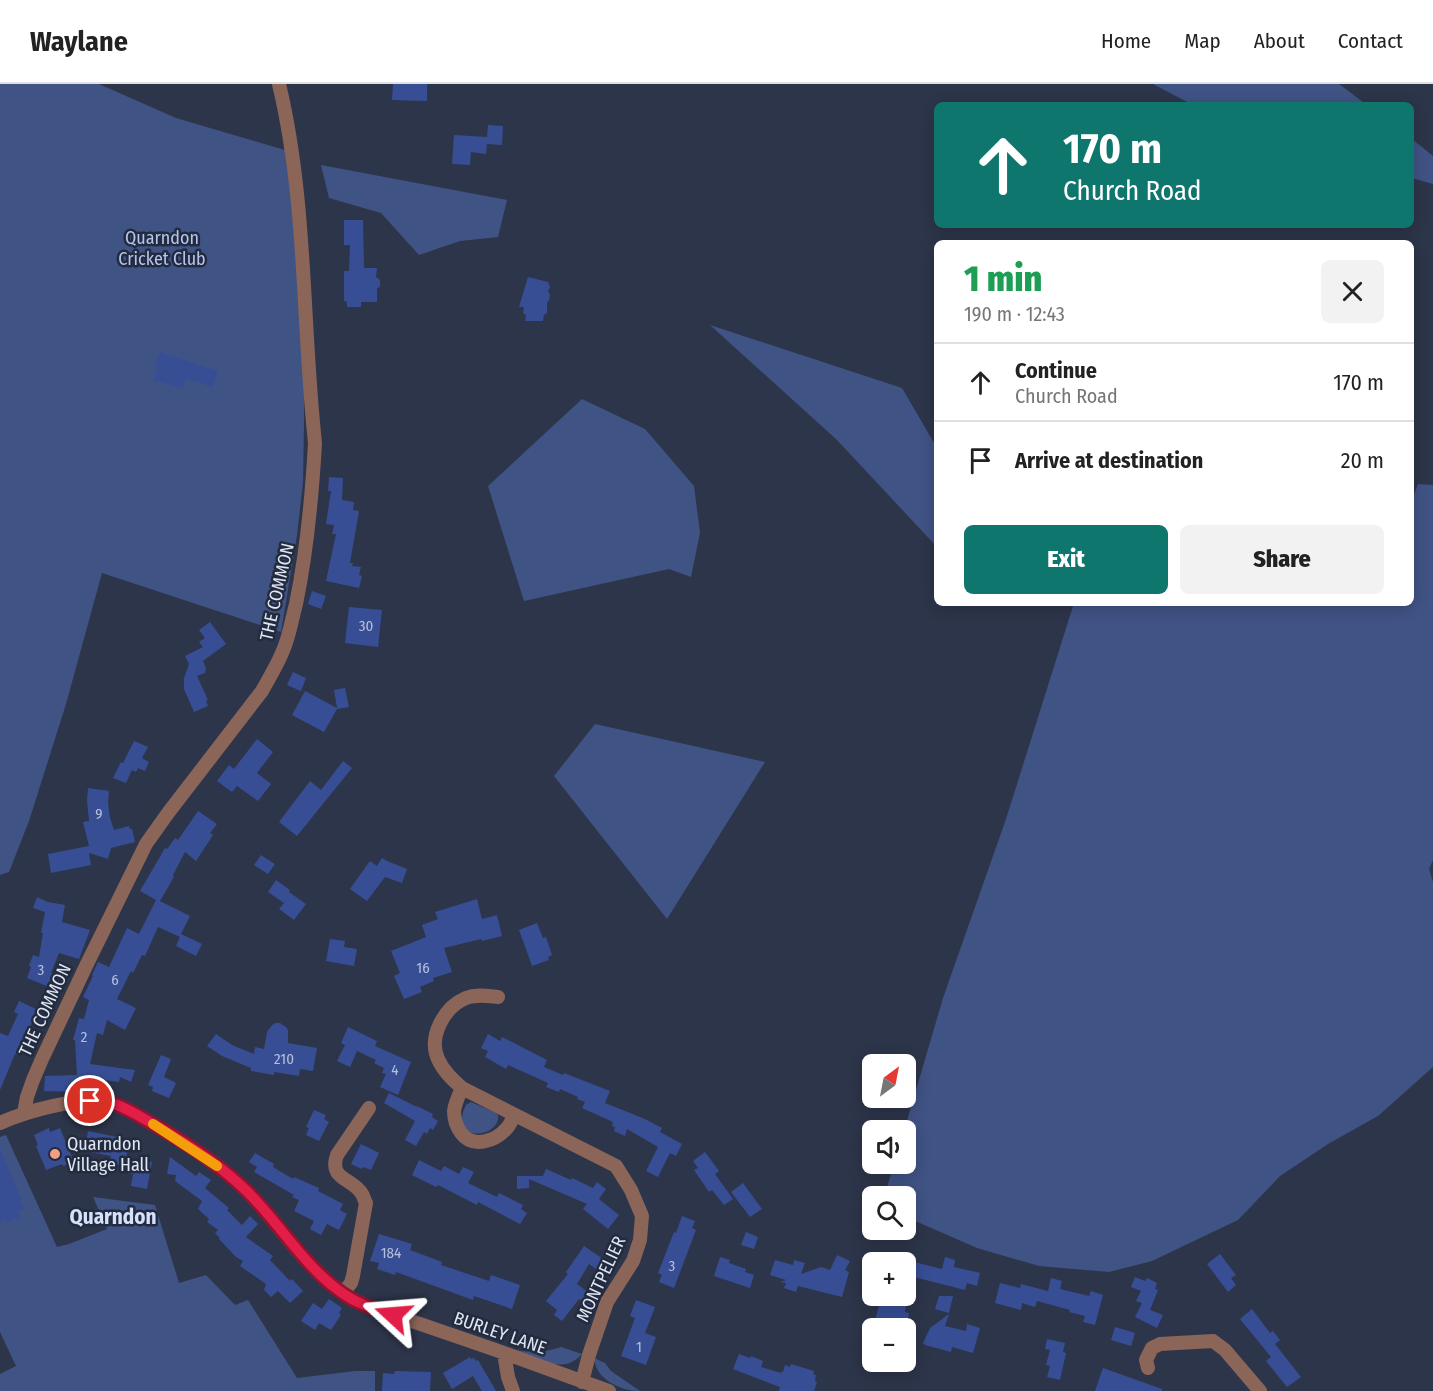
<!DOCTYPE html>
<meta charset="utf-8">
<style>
body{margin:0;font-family:"Fira Sans Condensed",sans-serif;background:#f2f2f2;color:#222;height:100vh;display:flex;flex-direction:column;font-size:22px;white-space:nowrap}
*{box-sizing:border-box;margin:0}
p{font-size:20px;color:#767676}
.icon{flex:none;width:33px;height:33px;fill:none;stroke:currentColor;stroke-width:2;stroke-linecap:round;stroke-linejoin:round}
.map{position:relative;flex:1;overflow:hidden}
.sheet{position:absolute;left:934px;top:156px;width:480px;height:366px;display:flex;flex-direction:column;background:#fff;border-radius:9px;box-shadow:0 3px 15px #0003}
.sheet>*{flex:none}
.guide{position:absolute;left:934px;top:18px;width:480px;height:126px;border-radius:9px;box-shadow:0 3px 15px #0003;background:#0f766e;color:#fff;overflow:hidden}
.needle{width:39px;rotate:32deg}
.buttons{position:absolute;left:862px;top:970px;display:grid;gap:12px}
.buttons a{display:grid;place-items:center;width:54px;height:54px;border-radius:9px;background:#fff;box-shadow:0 3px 15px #0003;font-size:30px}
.pin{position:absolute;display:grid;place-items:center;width:51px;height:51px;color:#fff;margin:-26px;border:3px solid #fff;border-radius:50%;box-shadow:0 2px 6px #0007}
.me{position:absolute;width:66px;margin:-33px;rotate:289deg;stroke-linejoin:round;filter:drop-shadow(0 0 4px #0008)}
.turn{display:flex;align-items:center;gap:21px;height:126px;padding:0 30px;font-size:27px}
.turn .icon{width:78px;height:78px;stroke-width:2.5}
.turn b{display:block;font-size:42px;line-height:51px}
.round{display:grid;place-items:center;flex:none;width:63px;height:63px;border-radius:9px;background:#f2f2f2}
.overview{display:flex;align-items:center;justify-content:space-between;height:102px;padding:0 30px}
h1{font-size:36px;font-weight:800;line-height:45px;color:#1e9e55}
.button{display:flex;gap:12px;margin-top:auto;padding:12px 30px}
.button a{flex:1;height:69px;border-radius:9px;background:#0f766e;color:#fff;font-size:24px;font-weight:800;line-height:69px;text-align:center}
.button a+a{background:#f2f2f2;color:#222}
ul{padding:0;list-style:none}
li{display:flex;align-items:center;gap:18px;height:78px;padding:0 30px;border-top:2px solid #e0e0e0}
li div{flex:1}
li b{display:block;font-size:22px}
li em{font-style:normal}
header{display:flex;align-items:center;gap:36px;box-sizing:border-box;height:84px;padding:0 30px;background:#fff;border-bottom:2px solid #e0e0e0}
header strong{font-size:28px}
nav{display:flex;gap:33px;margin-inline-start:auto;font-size:21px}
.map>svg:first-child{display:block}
.green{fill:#405385}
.building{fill:#374e95}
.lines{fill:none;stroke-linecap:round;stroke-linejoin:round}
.minor{stroke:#8b6558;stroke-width:14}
.route-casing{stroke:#92132f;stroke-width:15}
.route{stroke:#e11d48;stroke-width:10}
.slow{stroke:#f59e0b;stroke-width:10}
.poi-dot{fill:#f39f84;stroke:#232b3f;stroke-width:2}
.labels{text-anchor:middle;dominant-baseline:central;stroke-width:5;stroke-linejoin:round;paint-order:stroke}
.number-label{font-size:15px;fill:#b6c0dc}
.park-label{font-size:18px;fill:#b5c5ee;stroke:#232b3f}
.street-label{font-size:18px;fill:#e0e6f3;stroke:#232b3f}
.poi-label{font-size:18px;fill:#e0e6f3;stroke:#232b3f;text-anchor:start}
.quarter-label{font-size:21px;font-weight:bold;fill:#d6e1fc;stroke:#232b3f}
</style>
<header>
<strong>Waylane</strong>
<nav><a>Home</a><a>Map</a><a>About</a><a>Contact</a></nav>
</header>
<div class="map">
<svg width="1433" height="1307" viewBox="0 0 1433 1307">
<rect width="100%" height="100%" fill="#2d354a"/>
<path class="green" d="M0,0H99L176,34L285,66L293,129L304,296V341L303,398L297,451L281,548L102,489L66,620L29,737L9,788L0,791Z
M1153,0H1339L1367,21H1193Z
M1412,55L1433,72V100L1412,94Z
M321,81L507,116L498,153L460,157L419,171L381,129L329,114Z
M710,241L902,304L937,364V463L837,356Z
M582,315L645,345L694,402L700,449L691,493L669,485L524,517L488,402Z
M1418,400L1433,401V776L1429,785L1433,798V983L1378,1032L1328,1060L1280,1092L1238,1136L1152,1177L1109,1188L1039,1182L977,1164L906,1133V1113H884L894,1080H906V1047H904L943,914L1006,735L1074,519H1412V416Z
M595,640L765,678L667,835L554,692Z
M471,1018L494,1028L498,1031C501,1051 461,1059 462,1034C462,1030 464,1025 466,1021Z
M6,1051L57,1163L69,1160L107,1145L93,1113L155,1121L179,1199L206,1191L235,1221L248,1216L297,1294L355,1287H375V1307H0V1290L16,1282L0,1248V1053Z
M561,1263L582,1270C578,1275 571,1279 566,1280C550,1283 525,1270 510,1265C528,1269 543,1269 561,1263Z
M594,1274L605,1279L611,1287L640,1307C621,1307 596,1296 594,1274Z"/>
<path class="building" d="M393,0H427V17L392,16Z
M488,41L503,42L502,61L487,60L486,70L471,68L470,81L452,80L454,51L487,53Z
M344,136H363L364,184H377L376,193L380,196V202L377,205V218H361V223H347V218L344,217V187H349L350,161H344Z
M528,193L548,198L550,203L548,207L550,211L549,217L547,218V229L544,231L543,237H525L526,231L523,229L524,223H519Z
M160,268L218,287L213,303L186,295L183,305L154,296L158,282L155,281Z
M329,393L343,394L342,416L354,418L353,426L359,427L350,479H353L352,482L361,483L359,491L362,492L359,504L326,497L336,450H332L334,441L326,440L331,407H328Z
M312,507L326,512L321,525L308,520Z
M349,523L382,526L378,563L345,559Z
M210,538L226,560L203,577L206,584L205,589L197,592L208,616L206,617L208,622L194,628L184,605V596L183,597L189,580L185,572L203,563L199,558L205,554L199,546Z
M293,588L306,594L301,607L287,601Z
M345,604L349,623L337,625L324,648L292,631L305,607L337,624L334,606Z
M257,655L273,668L257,689L271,700L258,717L237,702L232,708L217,697L229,681L234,685Z
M134,657L148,663L142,674L149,678L145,687L138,684L136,688L132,686L126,699L113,694L121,678L123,679Z
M343,677L352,684L297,752L279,738L310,697L321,706Z
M88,704L109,707L108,719L110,734L114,746L129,742L130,745H132L135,758L111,764L108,775L89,769L91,781L51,789L48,770L89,762L83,738L89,737L87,716Z
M198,727L217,740L210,749L213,751L196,777L185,768L173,791L174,792L170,800L160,817L190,832L181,850L202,860L196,872L176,862L180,853L158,843L145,872L142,871L133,889L131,887L117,915L136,924L125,946L107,936L103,951L97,949L90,980L135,986L131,998L120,993L119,998L78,993V1008L44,1007L45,992L77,991L75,956H73L79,934L84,935L89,916L83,913L93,892L92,891L98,878L109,883L127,844L139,850L156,816L140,807L165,764L167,765L175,754L178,756Z
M261,771L275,780L268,790L254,781Z
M382,774L387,777L407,785L402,799L385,793L367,817L350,805L370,777L377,782Z
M276,796L290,806L289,808L306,820L294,836L279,825L284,819L268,808Z
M37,813L48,818L65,821L62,838L90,846L79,875L59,869L51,889L54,890L49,903L27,894L31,883L29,882L33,871L39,873L43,849H41L45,828L33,824Z
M477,815L482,835L497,831L502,852L482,857L481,855L444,864L452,888L433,894L434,897L420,903L422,908L404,915L394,892L400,889L391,867L426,853L422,841L438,835L435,828Z
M537,839L543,854L546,853L552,871L548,873L549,876L532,882L519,846Z
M330,855L345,857L344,863L357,865L354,882L326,877Z
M19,917L38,926L17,971L15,970L0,1006V949L8,952L18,930L14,928Z
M276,939H280L287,944L288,947V959L317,964L313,987L300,985L299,992L274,988V991L251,987V984L222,972L207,962L216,950L232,961L254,970L255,963L264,965L267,948L272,941Z
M348,943L377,957L375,962L411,978L398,1011L380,1003L386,990L382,989L384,984L374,979L376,976L357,967L350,983L337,977L345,961L341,959Z
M488,950L500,957L502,953L547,976L544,983L563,991L564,989L610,1007L605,1019L645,1035L662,1044L660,1048L682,1060L676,1072L670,1069L658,1093L646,1087L658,1063L627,1045L625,1052L614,1047L615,1043L612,1042L613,1038L582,1024L585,1018L577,1015L578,1013L560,1005L559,1008L546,1003L548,999L508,981L506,985L485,973L488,967L481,964Z
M161,971L171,975L164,993L176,999L169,1014L152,1007L153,1003L148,1001Z
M389,1009L417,1023V1022L433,1030L432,1033L438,1037L433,1046L430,1044L427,1050L424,1048L416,1062L405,1056L415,1037L384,1019Z
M314,1026L326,1031L324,1035L329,1038L319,1057L306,1051L309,1044L306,1043Z
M49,1044L50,1048L60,1044L74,1078L63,1082L62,1080L46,1086L36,1062L38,1061L34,1051Z
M88,1047L122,1054L121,1061L129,1062L124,1082L109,1079L111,1072L85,1067Z
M361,1060L379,1069L371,1086L363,1083L362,1085L351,1080Z
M0,1065L22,1117H20L24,1125L18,1128L20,1133L7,1139L6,1135L0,1138Z
M705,1068L719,1087L715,1090L733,1115L724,1121L712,1106L709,1108L694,1086L698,1084L693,1077Z
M255,1069L274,1080L273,1083L293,1095L294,1093L319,1104L318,1107L343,1120L340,1126L347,1130L339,1146L327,1140L321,1151L310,1145L314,1137L294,1127L299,1116L292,1113L294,1111L254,1088L257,1083L249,1078Z
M170,1073L196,1092L199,1088L211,1096L205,1104L229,1124L227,1126L242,1141L250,1132L258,1140L246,1153L273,1172L270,1176L290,1197L292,1195L303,1207L290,1219L278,1207L271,1213L264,1206L266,1200L240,1182L243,1177L236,1173L219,1155L220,1154L215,1149L218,1146L207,1138L209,1135L198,1125L202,1117L175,1097L176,1091L167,1090Z
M128,1075L152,1078L147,1105L131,1102L133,1090L126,1089Z
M419,1076L441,1087L444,1082L459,1090L463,1083L474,1088L468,1099L497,1113L499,1109L523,1121L521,1125L527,1129L520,1140L478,1118L477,1121L438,1101L436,1103L412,1091Z
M546,1085L571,1096L572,1094L593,1104L597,1098L606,1105L599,1115L619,1131L608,1145L583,1125L587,1120L529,1095V1104L517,1105V1092H543Z
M743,1099L762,1125L750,1133L731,1108Z
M682,1132L695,1137L692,1144L696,1146L674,1204L659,1198L662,1191L658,1189L674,1148L676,1149Z
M746,1148L758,1153L754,1165L741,1161Z
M379,1150L412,1160L410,1166L442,1178L441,1181L489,1197L491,1191L520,1201L512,1225L474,1212L473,1216L396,1188L395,1191L377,1185L379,1179L370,1177Z
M584,1162L603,1175L596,1185L589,1180L577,1200L596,1214L590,1223L579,1215L562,1237L554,1231L557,1226L546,1217L568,1190L566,1188Z
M1220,1170L1236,1191L1231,1194L1236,1201L1228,1208L1207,1180Z
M837,1171L850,1177L845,1186L849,1188L842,1213L798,1202L796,1208L784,1204L786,1199L780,1198L786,1196L770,1191L775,1176L793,1181L794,1176L805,1179L801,1190L821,1183L830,1186Z
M720,1173L730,1176L729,1179L746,1185L745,1188L754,1191L750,1204L714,1192Z
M945,1173L955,1176L954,1183L980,1189L977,1202L967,1199L965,1206L906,1191V1176L942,1185Z
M1135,1193L1145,1197L1147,1194L1157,1199L1155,1205L1158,1206L1150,1226L1163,1231L1157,1244L1135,1233L1142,1219L1136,1217L1141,1207L1131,1203Z
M1051,1194L1062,1197L1060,1205L1089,1212L1091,1207L1103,1211L1095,1241L1083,1238L1085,1232L1069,1228L1070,1226L1037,1217L1035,1223L1022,1219L1021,1226L995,1219L1000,1199L1020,1204L1021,1200L1048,1207Z
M881,1212H901L899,1221L906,1222L905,1228L909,1229L906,1245H873Z
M939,1212H953L949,1229L935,1225Z
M329,1215L342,1224L339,1229L341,1231L331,1246L319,1239L315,1246L301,1237L313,1219L322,1225Z
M636,1216L655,1223L645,1249L656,1253L646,1281L621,1272L635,1234L630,1232Z
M1252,1225L1270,1249L1273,1247L1280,1256L1275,1260L1301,1293L1287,1303L1266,1277L1271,1273L1240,1235Z
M949,1230L945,1242L966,1247L967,1240L980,1244L973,1269L952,1263L951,1268L925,1261L923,1259L930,1244Z
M1115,1243L1135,1249L1131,1262L1111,1256Z
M1047,1255L1065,1259L1063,1268L1066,1269L1060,1296L1047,1293L1050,1282L1046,1281L1050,1266L1045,1265Z
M739,1270L750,1274L751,1272L763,1277L761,1283L781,1289L782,1287L783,1288L785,1281L790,1283L791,1280L814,1287L813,1290L816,1291L815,1297L817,1298L814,1307H779L780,1303L777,1302L733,1285Z
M470,1273L471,1275L474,1274L476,1277L478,1276L496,1307H482L473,1292L452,1305L443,1289Z
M1103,1284L1162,1305V1307H1095Z
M395,1287L431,1288L430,1307H382L383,1289L394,1290Z"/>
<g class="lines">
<path class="minor" d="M498,913C487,912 476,910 466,914C444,923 428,953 438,975C443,987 453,996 462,1004L616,1082L631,1106L642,1132L640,1156L633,1177L607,1218L589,1271L582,1298
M462,1004C459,1011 455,1019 454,1027C454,1036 456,1042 461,1049C473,1065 496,1057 507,1044C510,1041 512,1035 515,1031
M24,1029L27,1013L33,996L42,975L86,882L146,760L168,729L262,607C272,589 283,571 288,552C291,542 293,531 296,520C307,467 312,413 315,359C302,239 307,117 279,0
M0,1039C27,1027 77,1013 107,1018C122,1021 135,1030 148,1037C187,1060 228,1085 258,1119C290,1155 317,1199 362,1220L493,1265L609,1307
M343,1209L351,1199L353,1192L366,1119C364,1116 364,1113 362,1110C353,1094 328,1096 337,1071L369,1024
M504,1269L508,1293L513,1307
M1148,1284L1146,1276L1152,1264L1160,1260L1213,1257L1225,1266L1260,1307"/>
</g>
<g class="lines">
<g class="route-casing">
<path id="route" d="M90,1017C99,1018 108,1018 117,1021C130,1026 141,1033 153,1040C191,1062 230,1087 259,1120C288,1152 312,1191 350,1214C363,1222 379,1226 393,1231"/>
</g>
<use href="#route" class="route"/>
<path class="slow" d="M153,1040L217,1082"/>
</g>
<circle class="poi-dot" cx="55" cy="1070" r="6"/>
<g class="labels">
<g class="number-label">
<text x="366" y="542">30</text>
<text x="99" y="730">9</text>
<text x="423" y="884">16</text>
<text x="41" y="886">3</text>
<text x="115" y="896">6</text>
<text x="84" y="953">2</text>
<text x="284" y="975">210</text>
<text x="395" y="986">4</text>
<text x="391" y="1169">184</text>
<text x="672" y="1182">3</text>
<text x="639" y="1263">1</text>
</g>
<g class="park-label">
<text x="162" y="154">Quarndon<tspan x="162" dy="21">Cricket Club</tspan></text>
</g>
<g class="street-label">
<text transform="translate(277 508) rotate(-77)">THE COMMON</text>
<text transform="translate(45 926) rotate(-65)">THE COMMON</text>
<text transform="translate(601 1195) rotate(-65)">MONTPELIER</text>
<text transform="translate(500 1249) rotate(19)">BURLEY LANE</text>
</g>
<g class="poi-label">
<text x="67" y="1060">Quarndon<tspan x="67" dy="21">Village Hall</tspan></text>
</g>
<g class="quarter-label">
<text x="113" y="1133">Quarndon</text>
</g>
</g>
</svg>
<div class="buttons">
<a><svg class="needle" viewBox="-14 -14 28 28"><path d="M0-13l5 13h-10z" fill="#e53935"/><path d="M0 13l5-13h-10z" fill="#767676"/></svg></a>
<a><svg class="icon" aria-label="sound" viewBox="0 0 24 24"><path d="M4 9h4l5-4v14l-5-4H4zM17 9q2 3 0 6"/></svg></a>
<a><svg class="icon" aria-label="search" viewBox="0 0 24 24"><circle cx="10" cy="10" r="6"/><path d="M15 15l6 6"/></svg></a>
<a>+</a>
<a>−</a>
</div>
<div class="pin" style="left:90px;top:1017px;background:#d93025"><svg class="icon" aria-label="arrive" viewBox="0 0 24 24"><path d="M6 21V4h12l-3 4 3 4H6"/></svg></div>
<svg class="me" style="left:393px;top:1231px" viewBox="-20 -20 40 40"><path d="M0-17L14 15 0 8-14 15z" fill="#e11d48" stroke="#fff" stroke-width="4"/></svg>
<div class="guide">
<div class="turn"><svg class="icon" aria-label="ahead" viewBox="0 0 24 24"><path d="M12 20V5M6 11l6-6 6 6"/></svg><div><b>170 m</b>Church Road</div></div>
</div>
<section class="sheet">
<div class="overview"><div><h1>1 min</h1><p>190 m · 12:43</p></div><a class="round"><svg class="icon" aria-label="close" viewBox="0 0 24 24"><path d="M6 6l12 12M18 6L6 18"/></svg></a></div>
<ul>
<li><svg class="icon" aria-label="ahead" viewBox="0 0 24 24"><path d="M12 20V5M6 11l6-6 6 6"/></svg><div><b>Continue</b><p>Church Road</p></div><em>170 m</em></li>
<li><svg class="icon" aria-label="arrive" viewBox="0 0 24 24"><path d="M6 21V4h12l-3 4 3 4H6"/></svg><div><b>Arrive at destination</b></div><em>20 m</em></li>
</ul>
<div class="button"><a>Exit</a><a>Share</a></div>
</section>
</div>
